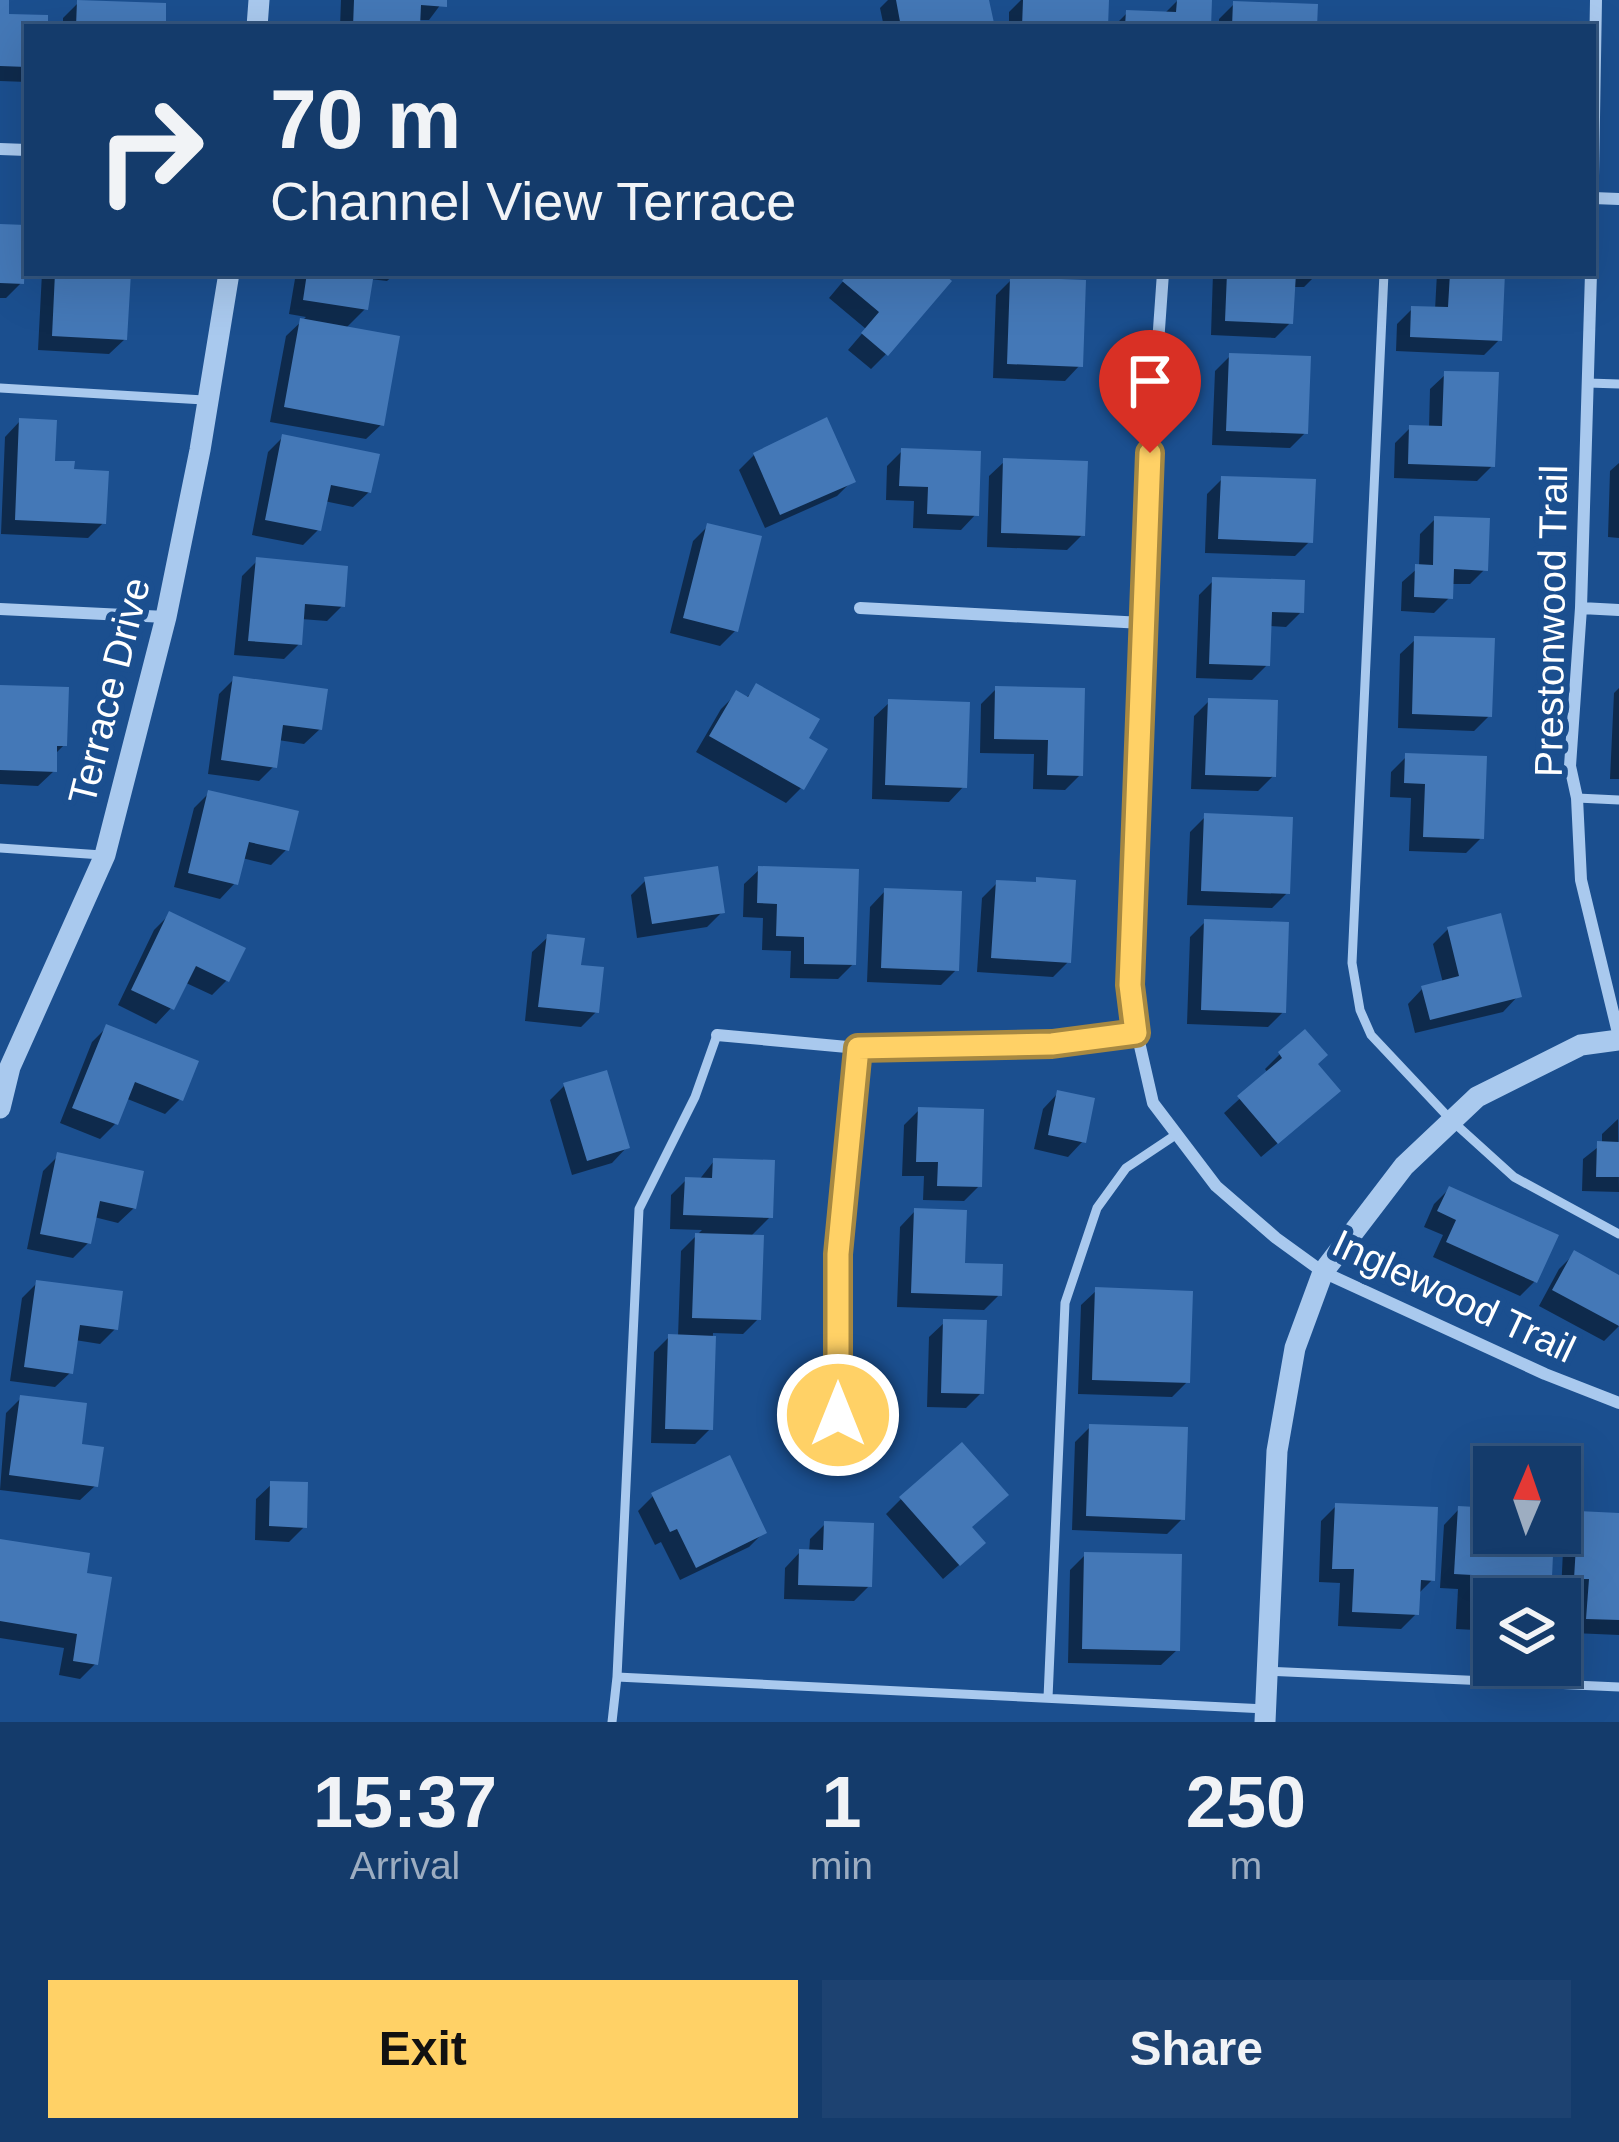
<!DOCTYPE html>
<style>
body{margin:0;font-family:Helvetica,sans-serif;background:#1d4271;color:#f1f3f6;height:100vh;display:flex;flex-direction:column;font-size:45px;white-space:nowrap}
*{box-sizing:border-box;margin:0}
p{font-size:39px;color:#9dadc1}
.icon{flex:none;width:66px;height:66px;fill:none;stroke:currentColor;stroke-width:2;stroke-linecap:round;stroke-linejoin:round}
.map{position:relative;height:1722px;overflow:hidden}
.panel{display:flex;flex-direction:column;background:#143b6b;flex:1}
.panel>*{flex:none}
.guide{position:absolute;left:24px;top:24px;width:1572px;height:252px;border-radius:0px;box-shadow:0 12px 48px #0002,0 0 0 3px #33557e;background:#143b6b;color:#f1f3f6;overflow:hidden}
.needle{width:78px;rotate:2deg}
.controls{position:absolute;left:1473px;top:1446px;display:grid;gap:24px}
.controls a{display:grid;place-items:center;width:108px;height:108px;border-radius:0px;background:#143b6b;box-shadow:0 12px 48px #0002,0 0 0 3px #33557e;font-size:60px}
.pin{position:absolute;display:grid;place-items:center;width:102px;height:102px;color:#fff;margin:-123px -51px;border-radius:50% 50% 50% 0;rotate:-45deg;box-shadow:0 0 12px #0007}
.pin .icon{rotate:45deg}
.me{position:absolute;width:132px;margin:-66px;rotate:0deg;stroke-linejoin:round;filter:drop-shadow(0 0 9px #0008)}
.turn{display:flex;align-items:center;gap:42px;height:252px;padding:0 48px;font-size:54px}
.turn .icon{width:156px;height:156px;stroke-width:2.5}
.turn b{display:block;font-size:84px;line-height:102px}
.eta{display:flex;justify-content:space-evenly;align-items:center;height:204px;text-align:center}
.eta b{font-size:72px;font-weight:700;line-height:84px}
.primary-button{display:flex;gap:24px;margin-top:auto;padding:24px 48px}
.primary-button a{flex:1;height:138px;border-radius:0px;background:#ffd166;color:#111;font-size:48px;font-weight:700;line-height:138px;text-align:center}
.primary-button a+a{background:#1d4271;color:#f1f3f6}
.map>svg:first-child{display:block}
.shadow{fill:#0007}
.building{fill:#4478b7}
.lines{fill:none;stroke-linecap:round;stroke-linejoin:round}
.service{stroke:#a9c9ee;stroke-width:9}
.minor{stroke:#a9c9ee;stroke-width:12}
.tertiary{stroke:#a9c9ee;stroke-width:21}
.route-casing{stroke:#a68842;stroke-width:30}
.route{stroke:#ffd166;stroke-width:21}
.labels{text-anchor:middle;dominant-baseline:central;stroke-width:12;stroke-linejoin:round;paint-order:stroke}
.street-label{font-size:39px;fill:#fff;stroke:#1b4f8f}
</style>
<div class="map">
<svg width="1619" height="1722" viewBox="0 0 1619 1722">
<rect width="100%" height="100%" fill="#1b4f8f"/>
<path class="shadow" d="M0,0H6V16L45,27H27V82L0,81Z
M341,0H444L429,20H417V27H340Z
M888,0H986L990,22L986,27H884L880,8Z
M1021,0H1106L1105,27H1009V12Z
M1178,0L1208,27H1113L1127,13L1163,15Z
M78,3L163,27H63V18Z
M1234,4L1314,27H1219V19Z
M0,227L21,283L6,298H0Z
M42,273H128L125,339L109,354L38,350Z
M296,273H396L387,281L370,279L365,309L345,329L382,424L366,439L270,422L286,336L306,317L289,314Z
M850,273H938L886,354L871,369L848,350L866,329L829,298Z
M1213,273H1318L1304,287H1292L1290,323L1275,338L1211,335Z
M1437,273H1502L1499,340L1484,355L1396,351L1397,324L1412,309L1435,310Z
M1011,280L1080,365L1065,381L993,378L996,295Z
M1230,356L1305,433L1290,448L1212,445L1215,371Z
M1446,374L1492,466L1477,481L1394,478L1395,443L1410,428L1429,429L1430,389Z
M20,421L52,463L71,472L103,523L88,538L1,534L5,437Z
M283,437L369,492L353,507L324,501L318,530L303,545L252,535L268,452Z
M902,451L976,514L961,530L913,528L914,501L886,500L887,466Z
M754,455L852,481L837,496L765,528L739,470Z
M1005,461L1082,535L1067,550L987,547L989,476Z
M1619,463V538L1608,537L1610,471Z
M1222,479L1310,541L1295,556L1205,553L1207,494Z
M1435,519L1485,569L1470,584H1450V597L1434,613L1401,611L1402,582L1419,567L1420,534Z
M708,526L735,631L720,646L670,633L693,541Z
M257,561L342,606L327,621L301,619L299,644L284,659L234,655L242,576Z
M1214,580L1301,612L1286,627L1268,626L1267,665L1252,680L1196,678L1199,595Z
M1416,639L1489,716L1474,731L1398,728L1400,654Z
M234,679L320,729L304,744L278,740L274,766L259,781L208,774L219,694Z
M757,687L804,739L823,750L801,788L786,803L696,752L721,709L736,694L745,699Z
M0,688L64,745L54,755V771L38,786L0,784Z
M1619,688V779H1610L1614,693Z
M996,689L1082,691L1080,775L1065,790L1033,789L1034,754L980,753L981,704Z
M1209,701L1273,776L1258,791L1191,789L1194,716Z
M890,702L964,786L949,802L872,799L874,717Z
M1406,757L1481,838L1466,853L1409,851L1411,798L1390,797L1391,772Z
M209,793L286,850L271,865L242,858L235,883L220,899L174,887L194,808Z
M1205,817L1287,893L1272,908L1187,905L1190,832Z
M760,869L853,964L838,979L790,978L791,951L762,950L763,918L743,917L744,884Z
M646,880L722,912L707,927L637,938L631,895Z
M997,883L1068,962L1053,977L977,972L982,898Z
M885,891L956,970L941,985L867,982L870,907Z
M170,914L227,980L212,995L184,982L171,1008L156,1024L118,1005L154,930Z
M1205,922L1283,1012L1268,1027L1187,1024L1190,937Z
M1448,929L1518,996L1503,1012L1415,1033L1408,1004L1423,988L1443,983L1433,944Z
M548,937L596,1012L581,1027L525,1021L532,952Z
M107,1027L180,1099L165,1114L125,1098L115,1124L100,1139L60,1123L92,1042Z
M1280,1054L1314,1065L1322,1106L1261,1157L1224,1113L1268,1073L1265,1069Z
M565,1085L627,1147L612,1163L572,1175L550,1100Z
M1058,1093L1083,1141L1068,1157L1034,1149L1043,1109Z
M919,1110L979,1186L964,1201L923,1200L924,1176H902L904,1125Z
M1618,1119L1619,1192L1582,1191L1583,1159L1602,1144V1134Z
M58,1156L134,1208L118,1223L94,1217L88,1243L73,1258L27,1249L43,1171Z
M714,1161L770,1217L749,1238L758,1319L743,1334L713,1333L710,1429L695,1444L651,1443L654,1352L669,1337H678L681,1251L702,1230L670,1229L671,1195L686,1180H699Z
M1449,1189L1535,1281L1520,1296L1433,1257L1443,1235L1424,1227L1434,1204Z
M915,1211L962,1266L999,1295L984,1310L897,1307L900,1227Z
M1574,1254L1619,1278V1326L1604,1341L1539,1306L1559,1269Z
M37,1283L115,1329L100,1344L75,1340L71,1372L55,1387L10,1381L22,1298Z
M1097,1290L1187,1382L1172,1397L1078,1394L1081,1305Z
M945,1322L981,1393L966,1408L927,1407L929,1337Z
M21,1398L79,1446L96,1485L80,1500L0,1490L6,1413Z
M1090,1427L1182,1519L1167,1534L1072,1530L1075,1442Z
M272,1484L304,1527L289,1542L255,1540L256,1499Z
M653,1496L764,1532L749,1547L680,1580L661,1542L655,1545L638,1511Z
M901,1499L969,1528L967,1558L943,1579L886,1514Z
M1336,1506L1432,1580L1417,1595L1416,1614L1401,1629L1338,1626L1340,1583L1319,1582L1321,1521Z
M1459,1509L1494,1511V1533H1551L1549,1575L1533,1591V1599H1494V1631L1456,1629L1458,1589L1440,1588L1444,1525Z
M1579,1514L1619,1516V1635L1573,1633L1575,1593H1561L1564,1529Z
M825,1524L869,1586L854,1601L784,1599L785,1568L800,1552L809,1553L810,1539Z
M0,1542L83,1575L95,1664L80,1679L59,1675L64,1648L0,1638Z
M1085,1555L1177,1650L1161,1665L1068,1663L1070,1570Z"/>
<path class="building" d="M0,0H9V14L48,15V27H27V67L0,66Z
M77,0L166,3V27H76Z
M354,0H447V7L421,5L420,27H353Z
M896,0H989L994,23L901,27Z
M1023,0H1109L1108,27H1022Z
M1177,0H1212L1211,27H1125L1126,10L1176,12Z
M1233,1L1318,4L1317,27H1232Z
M1334,21L1419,23V27H1334Z
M0,224L26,225L24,284L0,283Z
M55,273H131L127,340L52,336Z
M307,273H374L368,310L303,300Z
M849,273H943L952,281L888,356L861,333L879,312L842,281Z
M1227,273H1296L1293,324L1225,321Z
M1450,273H1505L1502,341L1410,337L1411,306L1448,307Z
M1010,277L1086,280L1083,367L1007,364Z
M300,318L400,336L384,426L284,407Z
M1229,353L1311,356L1308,434L1226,431Z
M1444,371L1499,372L1495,467L1408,464L1409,425L1442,426Z
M827,417L856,482L780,515L753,453Z
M19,418L57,420L55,461H75L74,469L109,471L106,524L15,520Z
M282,434L380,454L371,493L331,485L321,531L265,520Z
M901,448L981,451L979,516L927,514L928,487L899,486Z
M1003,458L1088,461L1085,536L1001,533Z
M1221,476L1316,479L1313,543L1218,539Z
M1434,516L1490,518L1488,571L1454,569L1453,599L1414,597L1415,564L1433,565Z
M707,523L762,536L738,632L683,618Z
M256,557L348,566L345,607L305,604L302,645L248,641Z
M1212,577L1305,580L1304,613L1272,612L1270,666L1209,664Z
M1414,636L1495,638L1492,717L1412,714Z
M233,676L328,689L322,730L283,725L277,768L221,760Z
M756,683L820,719L809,738L828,749L804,790L709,736L736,690L748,697Z
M0,685L69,687L67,746H57V772L0,770Z
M995,686L1085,688L1083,776L1047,775L1048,740L994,739Z
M1208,698L1278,700L1276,777L1205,775Z
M888,699L970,702L967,788L885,785Z
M1405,753L1487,756L1484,839L1423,837L1425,784L1404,783Z
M208,790L299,811L289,851L249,842L238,885L188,873Z
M1204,813L1293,817L1290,894L1201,891Z
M718,866L725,913L652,924L644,877Z
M758,866L859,869L856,965L804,964V937L776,936L777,904L757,903Z
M1036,877L1076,880L1071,963L991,958L996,880L1036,882Z
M884,888L962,891L959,971L881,968Z
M169,911L246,948L229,982L196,966L174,1010L131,990Z
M1501,913L1522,997L1430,1020L1421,986L1459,976L1447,927Z
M1204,919L1289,922L1286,1013L1201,1010Z
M547,934L585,938L581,965L604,967L599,1013L538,1007Z
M106,1024L199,1061L183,1101L135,1082L118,1125L72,1108Z
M1305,1029L1328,1055L1318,1064L1341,1091L1278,1144L1237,1096L1282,1058L1278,1052Z
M607,1070L630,1148L587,1161L563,1083Z
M1057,1090L1095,1098L1086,1143L1048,1135Z
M918,1107L984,1109L982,1187L937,1186L938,1162H916Z
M1597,1141L1619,1142V1177H1596Z
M57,1152L144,1171L136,1209L100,1201L91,1244L40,1234Z
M713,1158L775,1160L773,1218L683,1215L685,1177L712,1178Z
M1449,1186L1559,1235L1537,1283L1446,1242L1456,1220L1437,1211Z
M914,1208L967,1210L965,1263L1003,1264L1002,1296L911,1293Z
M695,1233L764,1235L761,1320L692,1318Z
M1574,1250L1619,1275V1326L1552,1290Z
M36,1280L123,1291L118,1330L80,1325L73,1374L24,1367Z
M1095,1287L1193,1291L1190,1383L1092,1380Z
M943,1319L987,1320L984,1394L941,1393Z
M668,1334L716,1336L713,1430L665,1429Z
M20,1395L87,1403L82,1444L104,1447L98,1487L9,1475Z
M1089,1424L1188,1427L1185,1520L1086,1516Z
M962,1442L1009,1495L972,1527L986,1543L960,1566L899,1497Z
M730,1455L767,1533L696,1568L677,1529L670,1532L651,1493Z
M270,1481L308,1482L307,1528L269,1526Z
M1335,1503L1438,1507L1435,1581L1421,1580L1419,1615L1352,1612L1354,1569H1332Z
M1458,1506L1494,1508V1533H1554L1552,1577L1537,1576L1536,1599H1494V1617L1470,1615L1472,1575L1454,1574Z
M1578,1511L1619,1513V1620L1586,1619L1589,1579H1574Z
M824,1521L874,1523L872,1587L798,1585L799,1549L823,1550Z
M0,1539L90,1553L87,1573L112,1577L98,1665L73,1661L77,1634L0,1621Z
M1084,1552L1182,1554L1180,1651L1082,1649Z"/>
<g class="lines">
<path class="service" d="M1384,273L1352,963L1360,1010L1371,1035L1451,1120L1514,1177L1619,1234
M1588,383L1619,384
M0,388L204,400
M1577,798L1619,800
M0,848L102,855
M1267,1671L1619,1687
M617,1677L639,1209L695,1097L717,1035
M1048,1698L1065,1303L1097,1208L1126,1168L1177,1134
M612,1722L617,1677L1266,1709"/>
<path class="minor" d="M0,149L27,150
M1593,176L1596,0
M1593,198L1619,199
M1163,273L1147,498L1130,985L1137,1033L1153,1103L1216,1186L1276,1238L1323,1272L1545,1374L1619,1403
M1591,273L1581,608L1570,766L1577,798L1581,880L1619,1037
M860,608L1143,623
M1581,608L1619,610
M0,609L166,617
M717,1035L858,1048L1052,1044L1137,1033
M838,1415V1254L858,1048"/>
<path class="tertiary" d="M257,27L259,0
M0,1108L10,1067L105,855L166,617L200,450L229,273
M1265,1722L1277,1451L1295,1348L1323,1272L1404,1166L1477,1097L1581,1045L1619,1040"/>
</g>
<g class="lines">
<g class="route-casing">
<path id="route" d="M838,1415V1254L858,1048L1052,1044L1136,1033L1130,985L1150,453"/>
</g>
<use href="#route" class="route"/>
</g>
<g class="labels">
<g class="street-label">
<text transform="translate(1551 621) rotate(-89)">Prestonwood Trail</text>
<text transform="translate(109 691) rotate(-76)">Terrace Drive</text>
<text transform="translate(1454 1296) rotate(25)">Inglewood Trail</text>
</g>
</g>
</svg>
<div class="controls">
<a><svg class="needle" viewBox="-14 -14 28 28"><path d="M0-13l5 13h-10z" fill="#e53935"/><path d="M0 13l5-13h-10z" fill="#9dadc1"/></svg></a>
<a><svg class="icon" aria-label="layers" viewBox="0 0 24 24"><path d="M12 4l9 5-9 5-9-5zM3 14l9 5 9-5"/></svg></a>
</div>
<div class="pin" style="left:1150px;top:453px;background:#d93025"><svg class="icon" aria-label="arrive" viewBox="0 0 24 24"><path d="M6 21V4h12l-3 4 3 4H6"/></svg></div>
<svg class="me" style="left:838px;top:1415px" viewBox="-20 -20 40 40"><circle r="17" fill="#ffd166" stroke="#fff" stroke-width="3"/><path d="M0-11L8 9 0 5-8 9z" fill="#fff"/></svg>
<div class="guide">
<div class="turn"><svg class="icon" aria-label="right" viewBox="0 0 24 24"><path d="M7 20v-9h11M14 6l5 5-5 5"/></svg><div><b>70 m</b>Channel View Terrace</div></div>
</div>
</div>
<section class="panel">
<div class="eta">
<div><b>15:37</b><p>Arrival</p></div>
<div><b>1</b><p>min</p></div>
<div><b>250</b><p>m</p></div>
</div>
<div class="primary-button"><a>Exit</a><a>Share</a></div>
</section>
